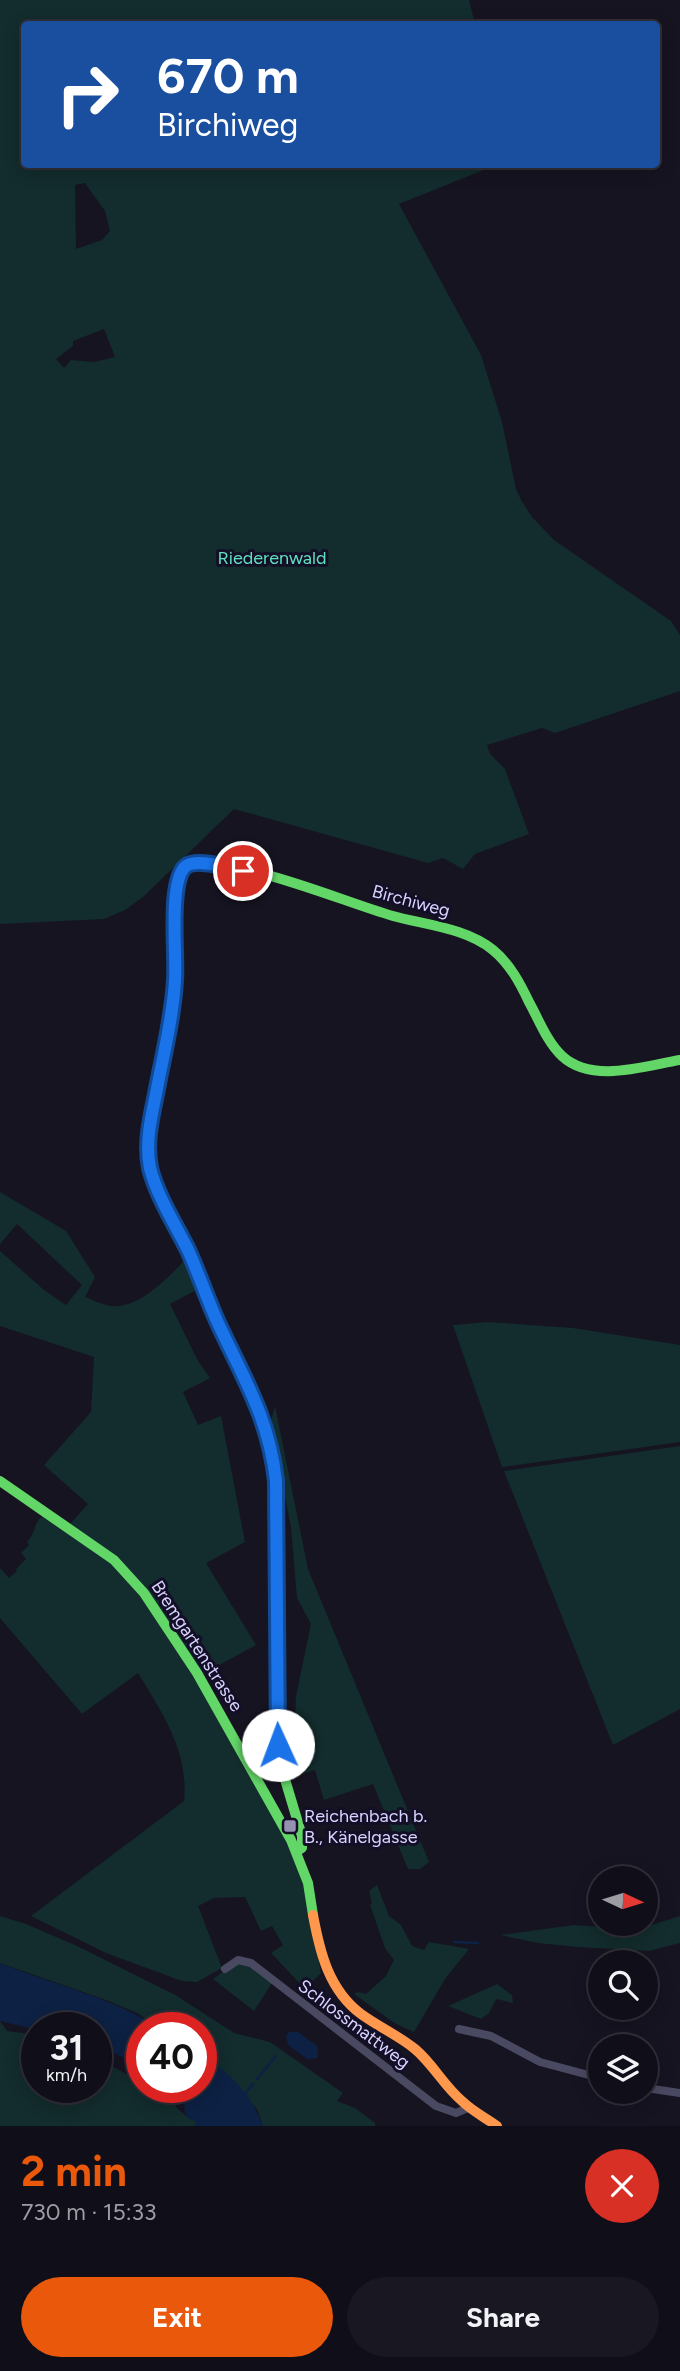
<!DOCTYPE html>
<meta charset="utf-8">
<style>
body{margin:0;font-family:Figtree,sans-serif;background:#191822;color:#f1f3f6;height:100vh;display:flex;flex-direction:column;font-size:26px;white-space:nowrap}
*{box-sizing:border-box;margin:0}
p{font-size:23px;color:#9c9ca2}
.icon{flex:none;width:38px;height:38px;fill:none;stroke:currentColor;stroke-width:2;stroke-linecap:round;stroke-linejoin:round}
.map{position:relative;height:2126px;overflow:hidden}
.details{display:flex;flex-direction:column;background:#100f19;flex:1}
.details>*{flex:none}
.top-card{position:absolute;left:21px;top:21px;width:639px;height:147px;border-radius:7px;box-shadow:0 4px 18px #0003,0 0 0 2px #302f38;background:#1a4fa0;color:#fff;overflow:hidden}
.needle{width:46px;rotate:94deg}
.tools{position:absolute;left:588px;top:1866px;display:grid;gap:14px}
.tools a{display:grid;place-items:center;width:70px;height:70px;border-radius:50%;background:#100f19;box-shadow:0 4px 18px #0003,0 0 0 2px #302f38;font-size:35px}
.speed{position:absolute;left:21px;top:2012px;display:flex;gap:14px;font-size:35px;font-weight:700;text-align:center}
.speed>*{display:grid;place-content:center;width:91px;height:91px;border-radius:50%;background:#100f19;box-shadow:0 4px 18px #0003,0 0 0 2px #302f38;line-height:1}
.speed small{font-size:18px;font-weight:400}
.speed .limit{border:10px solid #d22;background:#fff;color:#111}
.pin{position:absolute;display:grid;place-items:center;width:60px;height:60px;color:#fff;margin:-30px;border:4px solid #fff;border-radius:50%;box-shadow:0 2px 7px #0007}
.me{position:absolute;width:77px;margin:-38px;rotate:358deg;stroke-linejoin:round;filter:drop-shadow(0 0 5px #0008)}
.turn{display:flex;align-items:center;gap:24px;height:147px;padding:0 21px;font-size:32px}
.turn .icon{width:91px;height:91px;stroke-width:2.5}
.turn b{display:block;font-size:49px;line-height:60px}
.round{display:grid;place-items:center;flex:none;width:74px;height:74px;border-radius:37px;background:#191822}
.overview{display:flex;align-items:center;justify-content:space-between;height:119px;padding:0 21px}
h1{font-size:42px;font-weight:700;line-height:52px;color:#ea580c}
.cta{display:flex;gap:14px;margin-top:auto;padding:14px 21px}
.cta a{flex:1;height:80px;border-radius:42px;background:#ea580c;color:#fff;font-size:28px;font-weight:700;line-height:80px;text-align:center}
.cta a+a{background:#191822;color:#f1f3f6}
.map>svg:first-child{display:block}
.green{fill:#132c2d;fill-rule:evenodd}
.water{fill:#0d2144}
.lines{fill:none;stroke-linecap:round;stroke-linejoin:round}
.stream{stroke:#0d2144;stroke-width:2.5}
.street{stroke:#4a4962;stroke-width:8}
.fast{stroke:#63d668;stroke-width:10}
.slow{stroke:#ff974d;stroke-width:10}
.route-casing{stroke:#114b97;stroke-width:18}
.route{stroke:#1a73e8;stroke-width:12}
.poi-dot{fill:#9591b1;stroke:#130f26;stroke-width:2.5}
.labels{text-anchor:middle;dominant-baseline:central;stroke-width:6;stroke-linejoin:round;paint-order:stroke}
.park-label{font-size:18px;fill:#5fe0c0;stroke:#130f26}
.street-label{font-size:18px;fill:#d9d4ff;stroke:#130f26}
.poi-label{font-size:18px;fill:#d9d4ff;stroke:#130f26;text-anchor:start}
</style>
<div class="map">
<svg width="680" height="2126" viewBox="0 0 680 2126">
<rect width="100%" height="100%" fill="#161421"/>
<path class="green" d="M0,0H469L475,24H24V164L496,165L399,204L481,355L502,422L516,489L521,500L532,517L554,540L671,621L680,635V691L555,733L542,728L487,745L490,754L505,769L529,834L475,854L463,869L443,858L428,863L234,809L143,897L125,910L104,919L0,924ZM85,183L105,211L110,231L102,240L76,249L75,185ZM104,329L115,357L94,362L71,360L64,368L56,359L73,346V341Z
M0,1192L66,1231L95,1277L85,1297C93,1300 103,1305 111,1306C141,1309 171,1274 189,1256L204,1286L170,1304L198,1361L210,1378L183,1392L198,1425L221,1416L245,1542L206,1563L256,1645L203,1674L146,1592L70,1524L88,1504L44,1465L91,1412L94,1357L0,1326V1251L44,1290L66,1305L82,1285L17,1224L0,1244Z
M488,1322L573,1328L680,1345V1442L502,1467L453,1325Z
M275,1406L308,1569L429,1862L420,1869H408L373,1784L324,1800L315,1770L292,1777L296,1696L311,1624L297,1598L291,1527L270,1424Z
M680,1446V1709L613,1745L504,1471Z
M42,1516L111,1563L141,1596L194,1675L293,1853L306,1892L321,1973L305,1989L271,1953L283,1945L272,1926L261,1931L245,1897L214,1898L198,1906L222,1968L197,1982L182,1981L106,1953L31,1916L184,1801C189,1752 163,1714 138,1673L82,1714L0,1618V1568L9,1578L17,1571L16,1569L26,1559L21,1553L29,1545L27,1542C35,1534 34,1523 42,1516Z
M377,1885L389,1916L401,1925L412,1946L424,1950L429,1942L469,1949L445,1979L414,2032L396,2024L354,1994L358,1992L366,1994L386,1976L394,1960L385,1948L370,1905L372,1904L369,1891Z
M0,1916L26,1924L77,1946L177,1996L234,2033L270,2042L343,2093L337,2101L355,2108L375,2123V2126H263L257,2109L201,2054V2028H160L137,2013L106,2000L0,1963Z
M680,1916V1943L649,1951L578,1947L538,1943L500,1935L574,1925L615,1928L648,1926Z
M236,1963L250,1965L272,1983L254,2011L213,1979Z
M497,1984L512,1995L513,2003L496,1999L489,2013L481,2019L448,2006Z
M0,2021L7,2031L37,2035V2088H96V2058L142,2082V2088C171,2088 173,2112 195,2121L196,2126H0Z"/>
<path class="water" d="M0,1963C54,1985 111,1997 160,2028H142V2067L96,2044V2028L37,2030L0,2021Z
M289,2032H298L317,2046L318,2058L307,2059L288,2045L286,2036Z
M201,2054C231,2074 250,2092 263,2126H196L195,2121C184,2117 185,2112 184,2101L170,2088H201Z"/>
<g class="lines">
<path class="stream" d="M454,1942L478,1943
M257,2079L276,2056
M244,2095L253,2084"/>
<path class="street" d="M225,1969L238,1960L251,1963L436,2106L456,2113L468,2108
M459,2029L491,2036L540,2062L600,2078
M646,2088L680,2093"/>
<path class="fast" d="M189,865C244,858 338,900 393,916C426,925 466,928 493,950C510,964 520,983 529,1002C539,1020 547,1042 562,1056C592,1084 645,1066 680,1060
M208,1300C234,1361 266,1415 276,1481L278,1745L284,1776L302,1836V1848L297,1851
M0,1481L114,1560L144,1593L197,1673L291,1840L308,1883L313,1915"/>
<path class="slow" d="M189,865L181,872L175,899V992L151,1119L149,1155L157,1187L208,1300
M313,1915C320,1953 329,1990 361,2014C379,2027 399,2036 415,2049C433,2064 444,2086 462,2101C472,2111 486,2118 497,2126"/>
</g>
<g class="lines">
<g class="route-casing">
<path id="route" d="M243,871C231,868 197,858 186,866C168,880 177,956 175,980C173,1018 163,1056 156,1094C151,1118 145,1143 150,1168C157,1196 175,1224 188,1250C199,1274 207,1299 218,1323C244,1379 269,1418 276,1481L278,1745"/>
</g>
<use href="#route" class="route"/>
</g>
<rect class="poi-dot" x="283" y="1819" width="14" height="14" rx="3.5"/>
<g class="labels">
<g class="park-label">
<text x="272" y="558">Riederenwald</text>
</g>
<g class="street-label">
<text transform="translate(411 901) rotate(15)">Birchiweg</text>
<text transform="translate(197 1646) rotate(57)">Bremgartenstrasse</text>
<text transform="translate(354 2024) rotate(37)">Schlossmattweg</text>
</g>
<g class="poi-label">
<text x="304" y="1816">Reichenbach b.<tspan x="304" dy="21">B., Känelgasse</tspan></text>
</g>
</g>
</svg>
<div class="tools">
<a><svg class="needle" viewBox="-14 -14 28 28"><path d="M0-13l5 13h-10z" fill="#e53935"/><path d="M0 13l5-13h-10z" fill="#9c9ca2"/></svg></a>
<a><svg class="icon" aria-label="search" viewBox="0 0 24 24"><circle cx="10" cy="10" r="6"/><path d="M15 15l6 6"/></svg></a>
<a><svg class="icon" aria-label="layers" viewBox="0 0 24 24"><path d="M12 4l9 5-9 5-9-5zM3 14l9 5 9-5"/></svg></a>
</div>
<div class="speed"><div>31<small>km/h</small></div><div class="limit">40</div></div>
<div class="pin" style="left:243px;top:871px;background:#d93025"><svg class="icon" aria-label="arrive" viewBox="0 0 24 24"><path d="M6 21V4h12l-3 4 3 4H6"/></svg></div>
<svg class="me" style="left:278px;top:1745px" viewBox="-20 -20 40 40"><circle r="19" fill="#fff"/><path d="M0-13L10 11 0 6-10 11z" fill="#1a73e8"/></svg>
<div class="top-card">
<div class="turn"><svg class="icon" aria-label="right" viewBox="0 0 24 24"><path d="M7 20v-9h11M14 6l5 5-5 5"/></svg><div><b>670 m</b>Birchiweg</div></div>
</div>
</div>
<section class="details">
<div class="overview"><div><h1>2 min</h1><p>730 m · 15:33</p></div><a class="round" style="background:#d93025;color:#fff"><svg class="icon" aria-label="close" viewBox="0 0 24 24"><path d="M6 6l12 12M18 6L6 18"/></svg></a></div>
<div class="cta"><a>Exit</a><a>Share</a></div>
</section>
